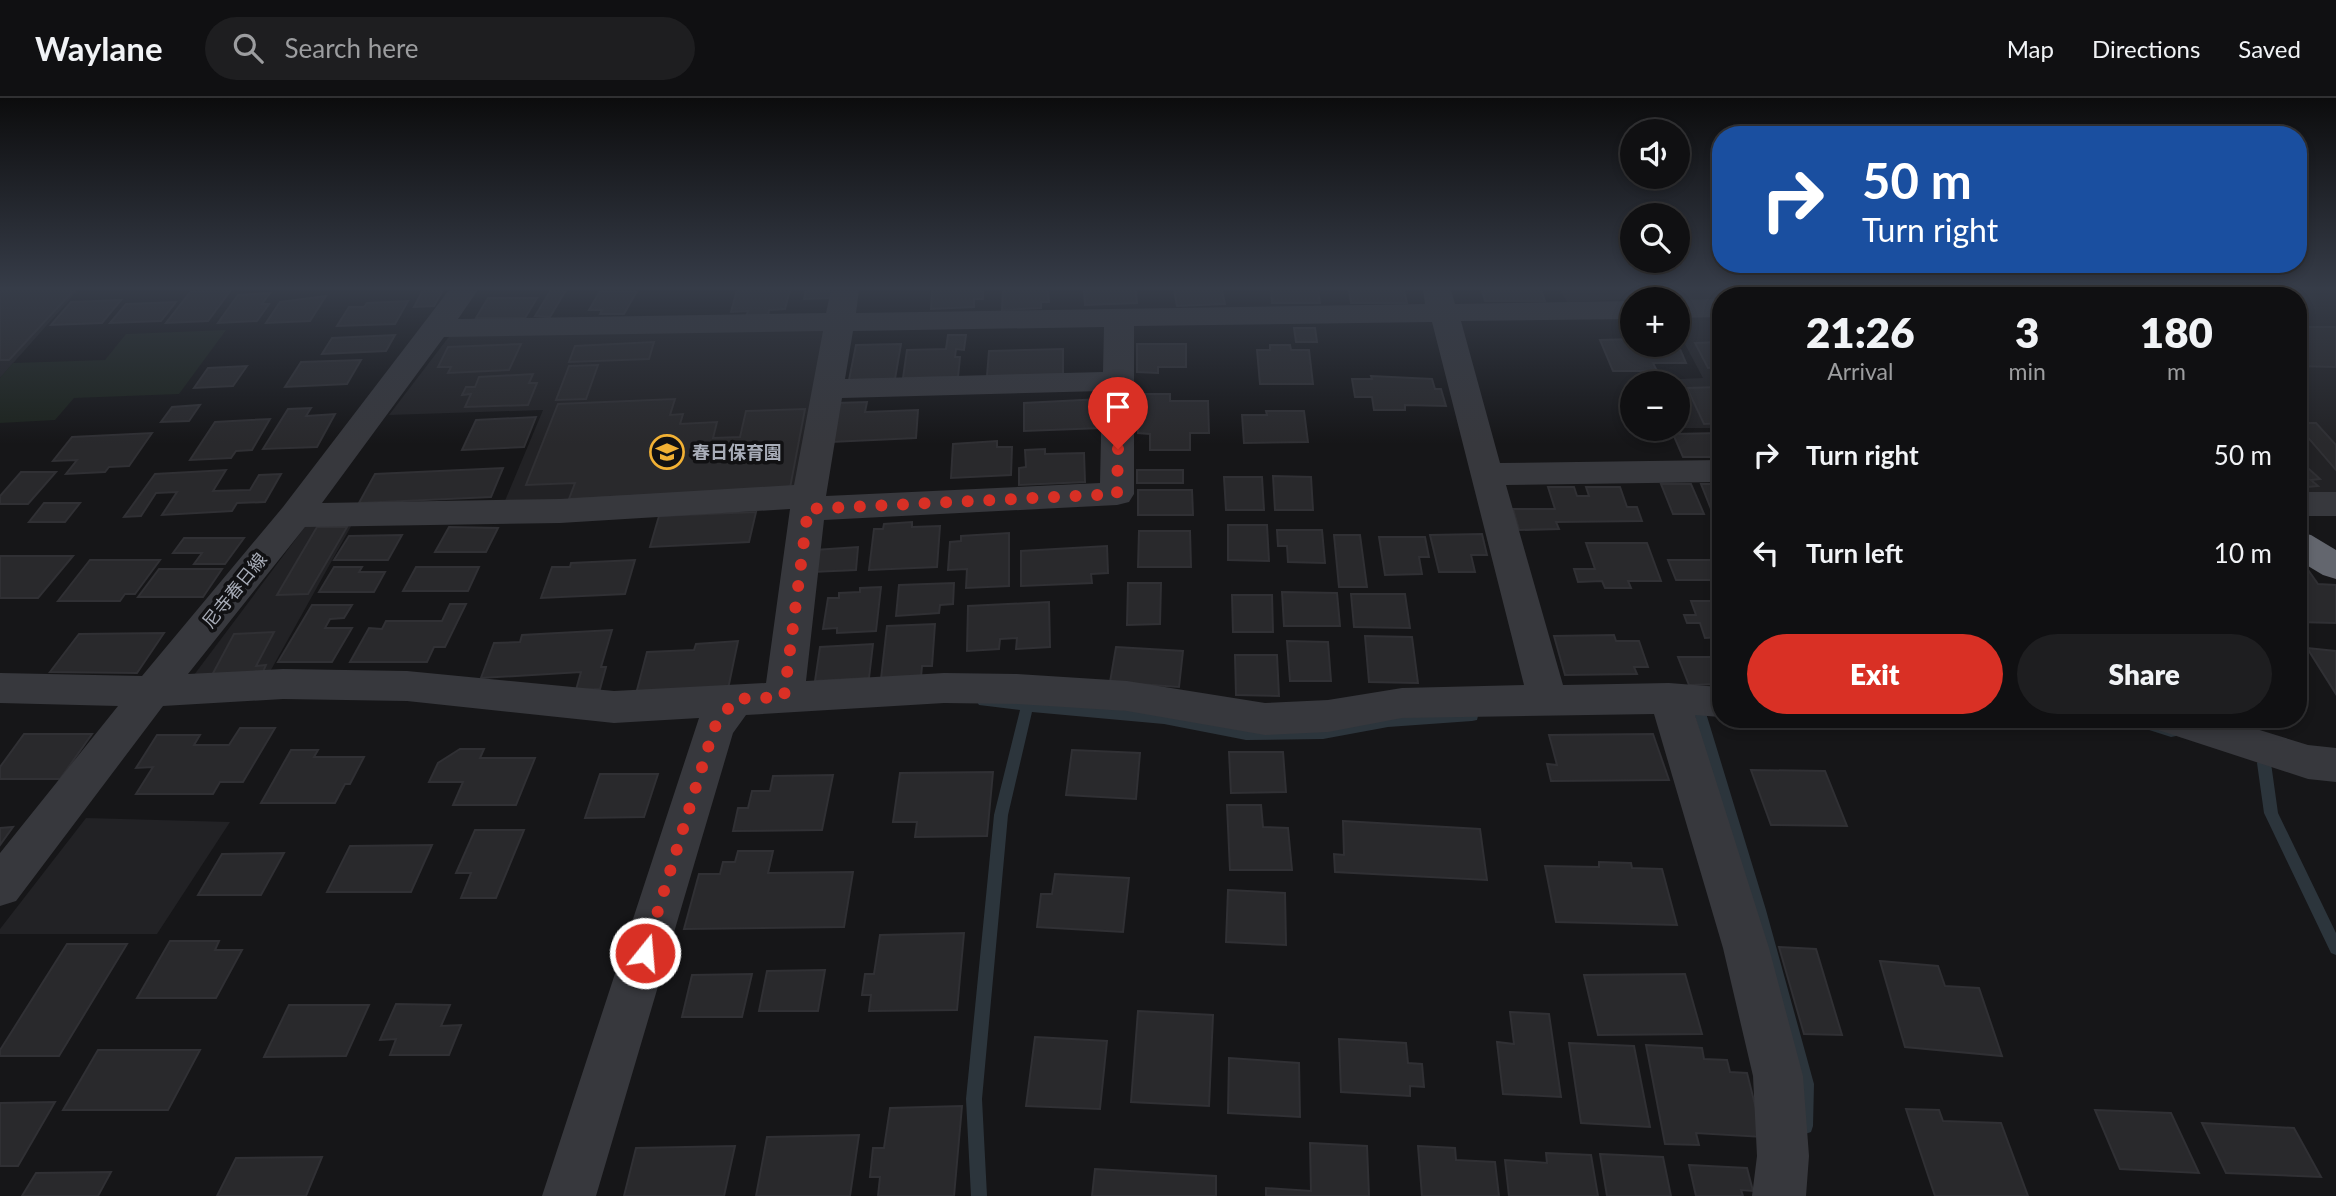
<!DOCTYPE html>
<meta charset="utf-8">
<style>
body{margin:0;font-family:Lato,"Noto Sans JP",sans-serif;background:#1e1e20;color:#f1f3f6;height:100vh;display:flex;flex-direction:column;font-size:26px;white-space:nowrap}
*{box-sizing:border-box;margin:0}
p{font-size:23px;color:#9c9d9f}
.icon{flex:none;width:38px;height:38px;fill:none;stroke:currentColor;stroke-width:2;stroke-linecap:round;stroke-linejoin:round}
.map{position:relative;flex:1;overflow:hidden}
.panel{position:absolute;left:1712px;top:189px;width:595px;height:441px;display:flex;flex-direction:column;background:#101012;border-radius:28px;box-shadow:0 4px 10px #0003,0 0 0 2px #303032}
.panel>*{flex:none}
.banner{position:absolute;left:1712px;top:28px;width:595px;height:147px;border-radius:28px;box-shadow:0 4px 10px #0003,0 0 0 2px #303032;background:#1a4fa0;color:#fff;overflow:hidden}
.buttons{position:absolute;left:1620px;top:21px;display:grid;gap:14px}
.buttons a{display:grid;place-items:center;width:70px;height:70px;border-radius:50%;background:#101012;box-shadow:0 4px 10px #0003,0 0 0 2px #303032;font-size:35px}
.pin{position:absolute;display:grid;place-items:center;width:60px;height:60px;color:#fff;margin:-72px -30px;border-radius:50% 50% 50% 0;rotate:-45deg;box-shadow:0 0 7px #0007}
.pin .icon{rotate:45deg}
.me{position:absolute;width:77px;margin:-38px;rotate:17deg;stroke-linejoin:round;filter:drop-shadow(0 0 5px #0008)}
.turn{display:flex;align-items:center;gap:24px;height:147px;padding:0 35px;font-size:32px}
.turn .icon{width:91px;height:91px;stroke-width:2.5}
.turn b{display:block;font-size:49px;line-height:60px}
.eta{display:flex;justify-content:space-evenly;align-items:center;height:119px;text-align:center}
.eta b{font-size:42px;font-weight:800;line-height:49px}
.button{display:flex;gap:14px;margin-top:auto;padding:14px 35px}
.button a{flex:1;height:80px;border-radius:42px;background:#d93025;color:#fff;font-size:28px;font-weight:800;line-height:80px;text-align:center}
.button a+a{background:#1e1e20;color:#f1f3f6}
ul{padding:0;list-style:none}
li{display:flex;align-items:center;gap:21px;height:98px;padding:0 35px}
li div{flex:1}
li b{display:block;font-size:26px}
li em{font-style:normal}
header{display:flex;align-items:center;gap:42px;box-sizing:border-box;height:98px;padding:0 35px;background:#101012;border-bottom:2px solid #303032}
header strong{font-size:33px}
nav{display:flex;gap:38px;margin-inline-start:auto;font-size:24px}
.search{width:490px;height:63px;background:#1e1e20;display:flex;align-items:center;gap:18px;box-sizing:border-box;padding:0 24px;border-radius:38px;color:#9c9d9f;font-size:26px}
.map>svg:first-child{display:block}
.built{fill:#222225}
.green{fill:#1c231d}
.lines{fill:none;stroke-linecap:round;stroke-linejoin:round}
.stream{fill:#2c353c;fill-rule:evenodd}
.building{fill:#29292c;stroke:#303034;stroke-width:2}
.minor{fill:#37383d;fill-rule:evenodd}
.highway{fill:#63666e;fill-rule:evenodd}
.route{stroke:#d93025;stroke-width:12;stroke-dasharray:0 21.6}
.labels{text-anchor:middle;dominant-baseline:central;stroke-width:7;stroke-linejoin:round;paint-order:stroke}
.poi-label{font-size:18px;font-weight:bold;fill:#a8adb8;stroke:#111113;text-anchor:start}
.street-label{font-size:18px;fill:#a8adb8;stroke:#111113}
</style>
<header>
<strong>Waylane</strong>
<div class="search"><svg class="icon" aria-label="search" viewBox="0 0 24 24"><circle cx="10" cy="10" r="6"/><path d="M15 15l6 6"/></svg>Search here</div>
<nav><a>Map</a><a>Directions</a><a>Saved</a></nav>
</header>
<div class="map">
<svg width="2336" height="1098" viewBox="0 0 2336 1098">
<rect width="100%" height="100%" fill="#161618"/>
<path class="built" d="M0,192H78L0,280Z
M1560,192H1811L1809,198H1720V203L1633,201L1567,204Z
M1873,192H2336V398L2298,397V198H1883Z
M1678,217H1720V330H1678V285H1636L1635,283L1703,280L1678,233Z
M815,227L828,234L800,395L504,405L543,312L389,317L451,236Z
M310,422L354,423L267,579L188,585Z
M86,720L230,724L157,836H0V831Z"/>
<path class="green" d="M226,232L179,296L74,300L55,322L0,325V280L13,265L105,262L126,236Z"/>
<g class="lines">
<path class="stream" d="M983,599L1164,616L1246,632L1323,631L1388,619L1472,613L1477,614L1478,618L1477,622L1472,623L1388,629L1323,641L1246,642L1164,626L1032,614L1008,717L982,1001L987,1098H971L966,1001L994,717L1020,612L979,607L977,604L979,601Z
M1700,610L1705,611L1706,615L1766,812L1814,986L1813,1028L1811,1034L1805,1036L1799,1034L1797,1028L1798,986L1752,812L1694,615L1695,611Z
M1825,621H1885L1884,625L1879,626H1831L1826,625Z
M2083,621H2147L2176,630L2177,634L2176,638L2171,639L2146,631L2089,626L2084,625Z
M2264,660L2269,661L2271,665L2278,715L2336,835V857L2331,855L2264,715L2257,665L2259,661Z"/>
</g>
<path class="building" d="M0,192H74L9,262H0Z
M231,192L208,223L166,225L191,193Z
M423,192H443L434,208L414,209Z
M551,192H566L550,219L535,218Z
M737,192H790L785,211L769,212L768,218L746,219L748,213L731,214Z
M806,192H833L832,200L804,201Z
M932,192H983V201H974V209L931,211Z
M1003,192H1048L1049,204H1041V210L1002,212Z
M1084,192H1136L1137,205L1085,207Z
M1174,192H1222L1225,206L1177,208Z
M1271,192H1318L1320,205H1272Z
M1349,192H1404L1407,205H1351Z
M1482,192H1541L1545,203H1485Z
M1724,192H1790L1794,198H1727Z
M600,193H637L624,216H600L602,212H589Z
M270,195L262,206H269L257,223L218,225L238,197Z
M326,198L310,223L266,225L280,204Z
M488,200H537L525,220H476Z
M121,202L102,225L51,227L71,204Z
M408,203L395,226L337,228L349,209H364L367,205Z
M176,204L161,223L110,225L126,206Z
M2298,229H2336V269L2298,268Z
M1294,230H1315L1317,244H1296Z
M395,237L386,253L322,256L332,240Z
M948,237H966L964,252L956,251L955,259H960L958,279L903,280L907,252L946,251Z
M1633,241V247H1645L1647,252L1680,251L1686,265H1653L1657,273H1613L1600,242Z
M654,244L649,261L569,264L575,248Z
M1720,244V269L1708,270L1695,245Z
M521,246L509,272L448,275L451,269H438L448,249Z
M901,246L895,281L849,282L856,247Z
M1137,246H1186V269H1158V275L1137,274Z
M1270,247H1290L1291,252H1309L1313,286H1260L1257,252H1270Z
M1063,251V276L987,278L989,253Z
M361,262L347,286L285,289L301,264Z
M598,267L586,301L556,302L569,268Z
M247,268L233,288L194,290L208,270Z
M533,276L529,285H537L528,307L465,309L471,296L462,297L466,289H475L479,279Z
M1371,278L1432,281L1435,291H1441L1446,308L1405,307V312H1374L1372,299H1355L1352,281H1372Z
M1720,289V325L1704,326L1687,290Z
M1138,296H1170V303H1208L1209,335H1190V352H1150V336L1138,335Z
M675,301L670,317L683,316L680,326L717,324L713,340L740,339L746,313L805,311L790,390L569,401L575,385L526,387L558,306Z
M1101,301L1102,330L1024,333V305Z
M867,304L865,314L918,312L916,340L831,344L836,305Z
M200,307L189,323L161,324L172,309Z
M311,310L306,318L335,316L317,349L263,351L288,311Z
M1266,313H1304L1308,344L1244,345L1242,317H1267Z
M536,319L524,349L462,352L476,322Z
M270,321L252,352L236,353L231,360L190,362L215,324Z
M2298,325H2316L2336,347V372L2298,328Z
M152,335L129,368L109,369L105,374L66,376L77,362L53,363L72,339Z
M1720,335V351H1712L1715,359H1683L1673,336Z
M997,343V349H1012L1011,377L951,380L953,346Z
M1045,351V356L1084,355L1085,384L1019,387V370L1026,369L1025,352Z
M2298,361L2320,381L2311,382L2318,388L2298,390Z
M503,370L491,399L359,405L375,376Z
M226,372L213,393L250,392L259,377L281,376L265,404L237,405L232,413L162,417L177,394L156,395L141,418L124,419L155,376Z
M1137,372H1183V385H1137Z
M21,374H56L28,406H0V398Z
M1273,378L1311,379L1313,412H1275Z
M1224,379H1262L1264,412H1226Z
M1661,386H1691L1704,416H1673Z
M1701,386H1720V416H1713Z
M1548,389H1574L1577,398H1589L1586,389H1620L1627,409H1637L1642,423L1556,424L1559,431L1519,432L1513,411H1555Z
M1138,392H1192L1193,417H1138Z
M44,405H80L65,424H29Z
M756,414L749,444L650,449L659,418Z
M912,424V429L940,428L937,469L869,472L874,431H883L884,426Z
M1228,427H1267L1269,463L1228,462Z
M317,429H347L308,496L277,497Z
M449,429L498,430L486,454H435Z
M1277,432H1322L1325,465L1288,464L1287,448H1278Z
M1139,433H1190L1191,469H1138Z
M1009,435V488L966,490L967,471L948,472L950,444L961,443V438Z
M1482,436L1487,457H1471L1475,474H1439L1430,437Z
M402,437L388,462H334L349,438Z
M1334,437H1360L1367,489H1339Z
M1379,439H1425L1429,459H1419L1422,476L1385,477Z
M184,440H244L225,466H194L202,455H173Z
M1586,445H1647L1661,483H1628L1631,490H1605L1602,483L1578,484L1574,471H1595Z
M1107,448L1108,475L1091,476L1092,485L1021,488V453Z
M858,449L856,472L812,474L815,452Z
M0,458H73L38,500H0Z
M90,462H160L135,496H125L120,503H58Z
M635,462L625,496L541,500L552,469H570L571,465Z
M1668,462H1712L1720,482H1676Z
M334,469H362L359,474H385L374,494H319Z
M416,469H479L468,493H403Z
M2298,469H2306L2318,486L2336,487V525L2298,524Z
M159,471H222L203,499H138Z
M954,485L953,506L940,507L939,515L896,518L899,487Z
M1128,485H1161L1160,526L1127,527Z
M881,489L876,533L837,535V530L823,531L828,500H839V495L860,494V490Z
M1282,494L1337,495L1340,528H1284Z
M1351,496H1405L1410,530L1354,529Z
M1232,497H1272L1273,534H1233Z
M1691,503H1720V539L1705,540L1700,525H1687L1684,517H1696Z
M1049,504L1050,549L1016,551L1017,540L1000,541L999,551L967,553L968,508Z
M450,506H466L445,549H434L427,564H350L369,530L382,531L386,523H442Z
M312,507H352L344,520L330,521L325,530H352L332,564H278Z
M935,526L932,568H922L921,579L881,581L887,528Z
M612,532L601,569H606L600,591L576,592L581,574L481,580L494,545L520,544L522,537Z
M274,534L256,568L266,567L262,576L211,579L234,536Z
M164,535L137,575L50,574L79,536Z
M1614,537L1616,543H1639L1648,569H1634L1637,576L1565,577L1554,538Z
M1365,538L1412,539L1418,585L1369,584Z
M738,543L728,591L636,596L647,554L694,552L696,546Z
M1287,543L1328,544L1331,583H1290Z
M873,546L869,580L815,583L820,549Z
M1116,549L1183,553L1179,589L1110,584Z
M2307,550L2336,553V596Z
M1235,557H1277L1279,598L1236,597Z
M1678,559H1720V586L1689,587Z
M240,630H275L243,684H220L213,696H136L153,669L136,670L157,637H200L194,647H229Z
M24,636H92L60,681H0V669Z
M1653,636L1669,682L1551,683L1547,666L1557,667L1549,637Z
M460,651H484L480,660H535L516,707H453L463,684H429L438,665Z
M291,652H318L314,659H364L350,686H345L335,705H261Z
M1072,652L1140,655L1136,701L1066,697Z
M1229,654H1283L1286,694L1231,695Z
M1751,672L1825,673L1847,728L1771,727Z
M993,674L987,738L915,739L917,724H893L900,675Z
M600,676H658L644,719L585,720Z
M833,677L822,732L733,733L738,710H748L752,693H770L773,678Z
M1227,707H1261L1263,729L1288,730L1292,772H1230Z
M1343,723L1480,731L1487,782L1335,774L1334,756L1344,757Z
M13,729L0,747V730Z
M475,732H524L496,800H461L471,775H456Z
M432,747L411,794H327L350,748Z
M738,753H773L768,775L853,774L844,829L684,831L699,776H720L723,764H735Z
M284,755L261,797H198L222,756Z
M1599,764L1631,765L1632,770L1662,771L1677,827L1556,824L1545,768L1599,769Z
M1055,776L1129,780L1123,834L1037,829L1041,796H1052Z
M1228,792L1285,795L1286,847L1226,844Z
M964,835L957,912L869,913L871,897H862L865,876H874L880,837Z
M170,843H219L215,852H242L216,900H137Z
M67,846H127L59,958H0V952Z
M1779,849L1816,851L1842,937L1804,936Z
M1880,863L1938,868L1945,888L1979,890L2002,958L1905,949Z
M825,872L818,913H759L767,873Z
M752,876L742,919H682L692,877Z
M1685,876L1702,936L1598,937L1584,877Z
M396,906L450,907L441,928L461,927L449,957H390L396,941L380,942Z
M289,907H369L346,958L264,959Z
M1138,913L1213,917L1209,1008L1131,1004Z
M1510,914L1549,916L1561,999L1503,996L1497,944L1514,946Z
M1035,939L1107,943L1100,1011L1026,1008Z
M1339,941L1406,945L1408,965L1422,966L1424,989L1410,988V998L1341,994Z
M1569,945L1634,948L1650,1029L1581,1025Z
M1646,947L1702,950L1704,961L1727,962L1730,974L1747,975L1763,1039L1696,1035L1699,1047L1665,1046Z
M98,952H200L168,1012H63Z
M1229,960L1299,965L1300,1019L1228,1015Z
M55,1004L18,1068H0V1005Z
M962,1008L954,1098H878L880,1079H870L873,1050H884L890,1010Z
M1906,1011L1939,1012L1943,1023L2001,1025L2028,1098H1935Z
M2095,1012L2171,1015L2199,1075L2120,1071Z
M2202,1025L2294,1030L2321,1079L2226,1075Z
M859,1037L850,1098H756L767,1039Z
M1310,1045L1367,1048L1369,1098H1266V1090L1311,1093Z
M735,1048L724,1098H624L636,1050Z
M1418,1048L1455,1050L1456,1062L1495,1064L1499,1098H1422Z
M1546,1055L1591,1057L1598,1098H1509L1505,1062L1547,1065Z
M1600,1056L1663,1059L1671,1098H1607Z
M322,1059L306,1098H217L236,1060Z
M1689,1067L1747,1070L1753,1093L1741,1092L1743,1098H1696Z
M1095,1071L1216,1078V1098H1092Z
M111,1074L98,1098H22L36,1075Z"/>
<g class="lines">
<path class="minor" d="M449,192H478L458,221L826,215L831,192H859L856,215L1425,206L1423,192H1451L1455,206L1633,203V221L1461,223L1500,365L1720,362V384L1506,387L1563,587L1669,585L1720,589V619L1695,617L1769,850L1803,978L1809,1058L1806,1098H1752L1757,1058L1753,978L1723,850L1654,616L1402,620L1328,634L1265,637L1127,613L1017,606L944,605L746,617L733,635L596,1098H542L699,620L614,625L407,603L283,601L163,608L16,803L0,808V755L118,608L0,605V575L142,578L283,409ZM1432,224L1524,587L1402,590L1328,602L1265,605L1127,583L1017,576L944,575L806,583L824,422L1117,407L1129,404L1134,396V228ZM1104,229L1103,274L845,281L853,233ZM823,233L794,387L560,401L322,405L444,239ZM1102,293L1100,385L826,398L842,300ZM790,411L766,585L614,593L407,573L283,571L188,576L305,429L560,425Z
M2107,192H2136L2139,198H2110Z
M1720,201V219L1678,220V202Z
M2298,394H2336V418H2298Z
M2152,621H2224L2308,647L2336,650V684L2308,681L2158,632Z"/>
<path class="highway" d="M1832,192H1866L1870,198H1836Z
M2298,434L2311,437L2336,452V481L2323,477L2298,462Z"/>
</g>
<linearGradient id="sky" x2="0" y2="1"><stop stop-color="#0c0c0d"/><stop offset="0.55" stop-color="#363c48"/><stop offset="1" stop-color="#363c48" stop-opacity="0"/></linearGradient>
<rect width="2336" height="346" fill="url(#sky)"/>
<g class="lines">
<path class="route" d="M645,855L714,630L735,601L784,599L808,411L1117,396L1118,351"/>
</g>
<defs>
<g id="school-ring" transform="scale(1.75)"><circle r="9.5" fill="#111113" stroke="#f2b134" stroke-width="1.5"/><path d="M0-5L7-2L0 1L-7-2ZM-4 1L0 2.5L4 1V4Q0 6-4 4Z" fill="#f2b134"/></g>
</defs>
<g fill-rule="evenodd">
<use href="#school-ring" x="667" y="354"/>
</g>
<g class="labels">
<g class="poi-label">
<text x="692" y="354">春日保育園</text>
</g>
<g class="street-label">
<text transform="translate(234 492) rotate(-51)">尼寺春日線</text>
</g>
</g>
</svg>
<div class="buttons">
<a><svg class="icon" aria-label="sound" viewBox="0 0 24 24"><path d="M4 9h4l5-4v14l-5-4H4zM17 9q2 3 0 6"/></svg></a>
<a><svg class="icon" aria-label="search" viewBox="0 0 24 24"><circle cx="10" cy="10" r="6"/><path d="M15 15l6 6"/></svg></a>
<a>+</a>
<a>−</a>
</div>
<div class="pin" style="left:1118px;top:351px;background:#d93025"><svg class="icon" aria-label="arrive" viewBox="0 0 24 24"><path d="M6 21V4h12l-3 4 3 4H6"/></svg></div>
<svg class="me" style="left:645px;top:855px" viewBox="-20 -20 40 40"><circle r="17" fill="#d93025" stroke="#fff" stroke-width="3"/><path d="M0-11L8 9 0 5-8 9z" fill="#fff"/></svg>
<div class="banner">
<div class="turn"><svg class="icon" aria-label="right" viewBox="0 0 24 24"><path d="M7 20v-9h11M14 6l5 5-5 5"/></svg><div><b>50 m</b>Turn right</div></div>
</div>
<section class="panel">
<div class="eta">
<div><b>21:26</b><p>Arrival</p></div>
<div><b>3</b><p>min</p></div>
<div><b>180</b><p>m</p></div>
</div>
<ul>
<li><svg class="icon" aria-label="right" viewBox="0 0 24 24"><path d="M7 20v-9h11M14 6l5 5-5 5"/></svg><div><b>Turn right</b></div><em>50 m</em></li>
<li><svg class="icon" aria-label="left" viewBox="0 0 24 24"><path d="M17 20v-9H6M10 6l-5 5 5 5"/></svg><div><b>Turn left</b></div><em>10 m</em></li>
</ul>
<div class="button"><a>Exit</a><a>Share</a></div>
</section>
</div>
